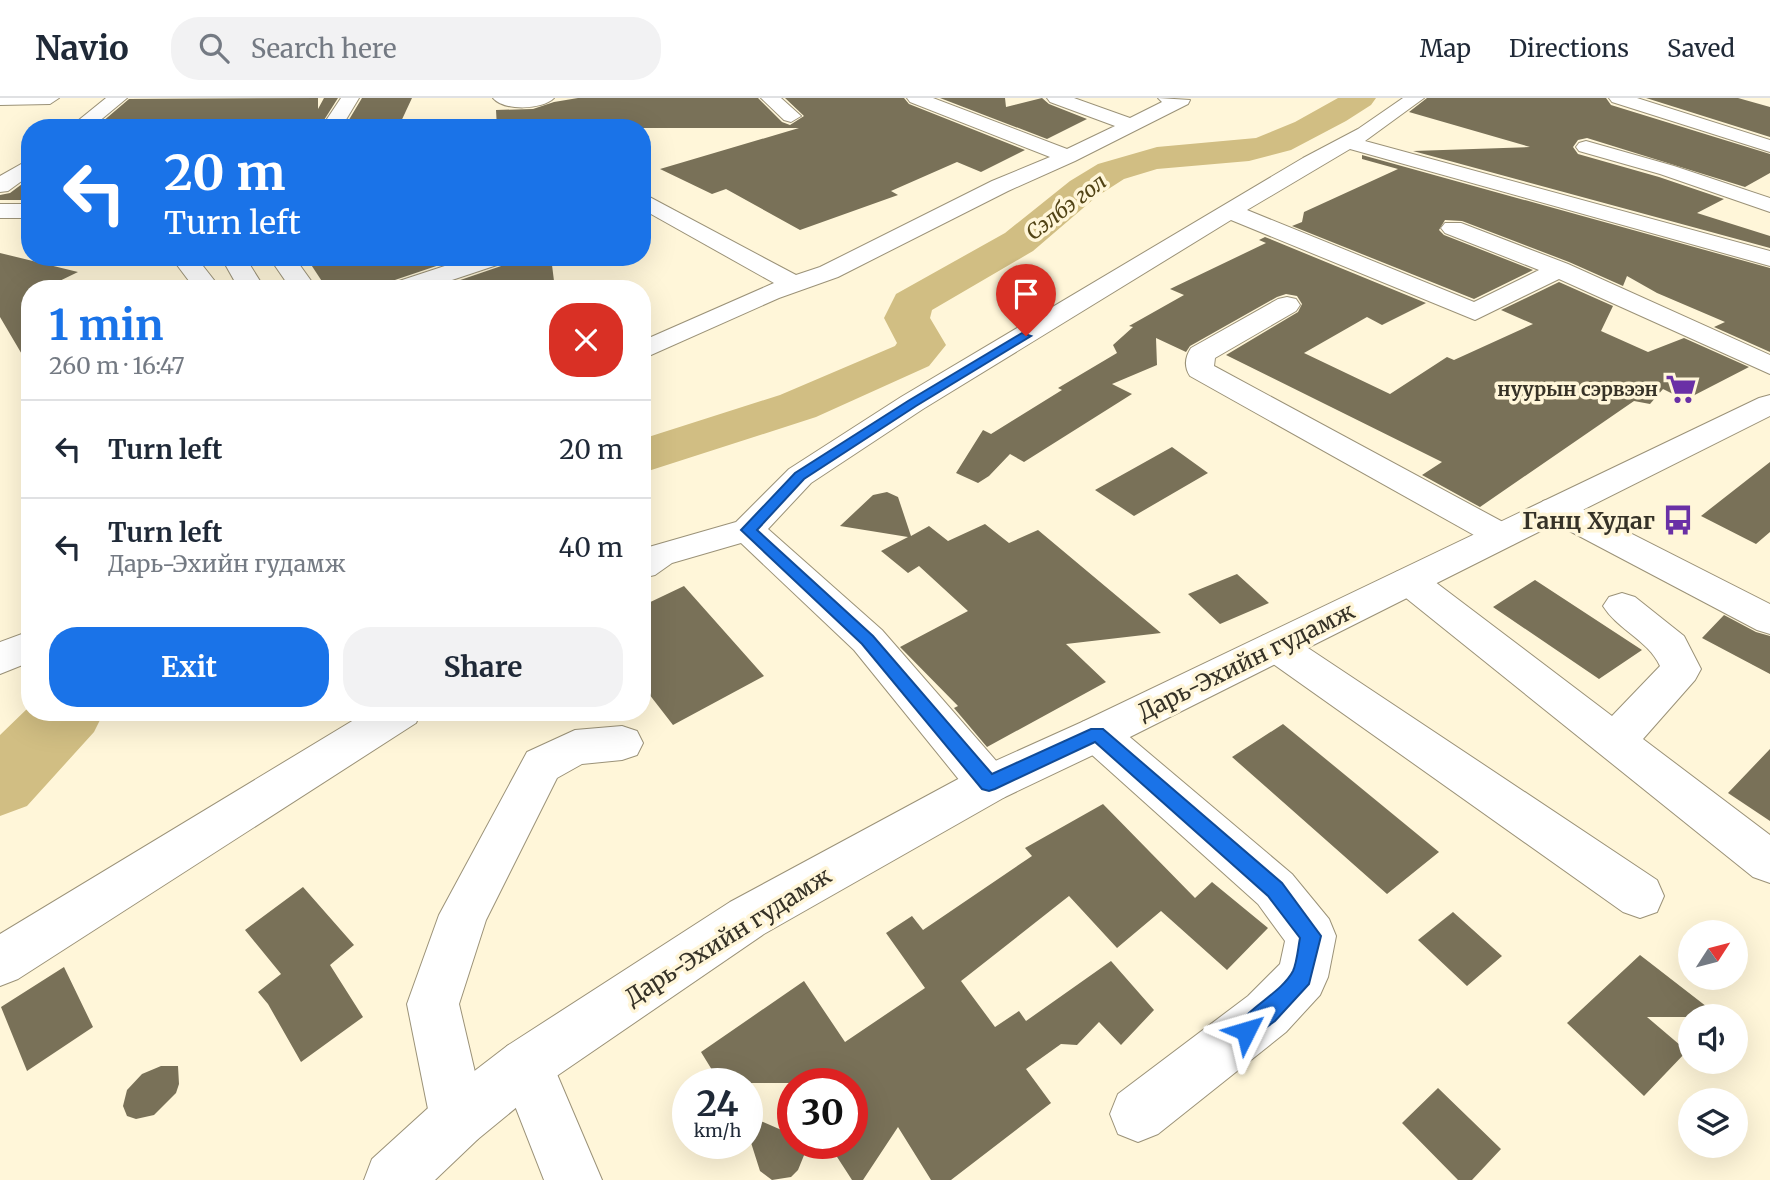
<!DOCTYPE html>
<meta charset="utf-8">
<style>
body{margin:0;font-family:Merriweather,serif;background:#f2f2f3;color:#1f2937;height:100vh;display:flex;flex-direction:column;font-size:26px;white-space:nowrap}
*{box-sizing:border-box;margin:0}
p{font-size:23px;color:#747a83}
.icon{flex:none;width:38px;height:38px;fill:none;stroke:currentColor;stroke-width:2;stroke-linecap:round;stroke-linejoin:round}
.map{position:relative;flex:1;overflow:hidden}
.panel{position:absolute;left:21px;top:182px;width:630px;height:441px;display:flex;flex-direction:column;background:#fff;border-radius:28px;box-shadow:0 7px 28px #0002}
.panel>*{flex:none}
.hud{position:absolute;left:21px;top:21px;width:630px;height:147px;border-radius:28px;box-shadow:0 7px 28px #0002;background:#1a73e8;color:#fff;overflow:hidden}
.needle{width:46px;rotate:54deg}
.buttons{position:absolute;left:1678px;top:822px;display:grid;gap:14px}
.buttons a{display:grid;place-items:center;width:70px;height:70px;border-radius:50%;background:#fff;box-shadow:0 7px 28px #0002;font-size:35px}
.speed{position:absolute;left:672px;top:970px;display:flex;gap:14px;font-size:35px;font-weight:700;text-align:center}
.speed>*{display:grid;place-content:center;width:91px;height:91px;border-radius:50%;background:#fff;box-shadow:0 7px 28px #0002;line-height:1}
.speed small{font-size:18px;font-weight:400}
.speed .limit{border:10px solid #d22;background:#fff;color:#111}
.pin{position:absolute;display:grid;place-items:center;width:60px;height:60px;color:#fff;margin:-72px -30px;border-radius:50% 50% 50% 0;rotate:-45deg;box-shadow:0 0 7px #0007}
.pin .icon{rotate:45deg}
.me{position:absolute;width:77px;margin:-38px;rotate:50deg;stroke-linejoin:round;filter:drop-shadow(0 0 5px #0008)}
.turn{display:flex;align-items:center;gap:24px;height:147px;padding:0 28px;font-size:32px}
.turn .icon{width:91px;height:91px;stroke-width:2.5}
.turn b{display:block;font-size:49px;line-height:60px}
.round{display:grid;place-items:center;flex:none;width:74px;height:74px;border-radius:28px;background:#f2f2f3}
.head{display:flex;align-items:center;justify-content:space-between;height:119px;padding:0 28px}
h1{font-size:42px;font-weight:700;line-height:52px;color:#1a73e8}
.cta{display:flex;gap:14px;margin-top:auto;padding:14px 28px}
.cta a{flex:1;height:80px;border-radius:28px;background:#1a73e8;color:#fff;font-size:28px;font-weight:700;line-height:80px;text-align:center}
.cta a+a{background:#f2f2f3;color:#1f2937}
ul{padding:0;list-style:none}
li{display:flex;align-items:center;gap:21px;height:98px;padding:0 28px;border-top:2px solid #e0e1e3}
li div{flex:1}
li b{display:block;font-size:26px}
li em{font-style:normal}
header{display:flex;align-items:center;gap:42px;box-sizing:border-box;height:98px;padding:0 35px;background:#fff;border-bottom:2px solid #e0e1e3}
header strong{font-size:33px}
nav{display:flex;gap:38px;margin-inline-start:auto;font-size:24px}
.search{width:490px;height:63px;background:#f2f2f3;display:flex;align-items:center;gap:18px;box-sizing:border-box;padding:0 24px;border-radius:28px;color:#747a83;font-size:26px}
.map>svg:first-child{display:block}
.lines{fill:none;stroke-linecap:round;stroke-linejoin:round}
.river{fill:#d1be83;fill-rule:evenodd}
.building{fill:#797158}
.minor-casing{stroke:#9b9278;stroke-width:2}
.major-casing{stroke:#9b9278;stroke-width:2}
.minor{fill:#fff;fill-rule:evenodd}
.major{fill:#fff;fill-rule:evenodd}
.route{fill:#1a73e8;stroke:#114b97;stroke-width:2}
.labels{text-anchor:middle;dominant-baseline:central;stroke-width:7;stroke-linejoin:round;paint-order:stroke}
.far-poi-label{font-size:19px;font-weight:bold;fill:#363227;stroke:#fff6d9;text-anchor:end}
.far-water-label{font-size:21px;font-style:italic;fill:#514315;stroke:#fff6d9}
.poi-label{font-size:23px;font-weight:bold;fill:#363227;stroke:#fff6d9;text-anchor:end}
.street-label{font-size:23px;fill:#363227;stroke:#fff6d9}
</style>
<header>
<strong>Navio</strong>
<div class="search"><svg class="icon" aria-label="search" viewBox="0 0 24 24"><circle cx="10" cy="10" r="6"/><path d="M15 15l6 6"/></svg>Search here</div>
<nav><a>Map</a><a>Directions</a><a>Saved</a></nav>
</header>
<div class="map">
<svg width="1770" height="1082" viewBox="0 0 1770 1082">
<rect width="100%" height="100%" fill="#fff6d9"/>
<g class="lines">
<path class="river" d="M1338,0H1376L1371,7L1346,23L1291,52L1249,63L1157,71L1124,81L1096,99L1033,153L932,212L930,220L946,247L929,268L816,319L642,375V341L780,297L895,248L897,245L884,220L896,196L1005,135L1070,83L1098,66L1157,49L1256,40L1295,24Z
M30,608V614H104L94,634L27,708L0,718V637Z"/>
</g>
<path class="building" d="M318,0V11L324,0H338L319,30H307L311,24L216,30H95L129,1Z
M362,0H412L398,30H344Z
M578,0H758L782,24L790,27L804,18L785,0H904L909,6L1025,52L981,74L957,64L891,93L898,97L800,132L726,91L712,96L660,71L799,30H564L551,21H528L515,30H497L496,12L533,11L554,4Z
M940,0H1005L1006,9L1042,0L1049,6L1087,21L1047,41Z
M1427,0H1606L1611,7L1770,56V75L1745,89L1587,40L1578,42L1573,49L1578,56L1659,79L1724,101L1697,115L1770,138V150L1413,53L1530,49L1409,14Z
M1646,0H1738L1770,9V39Z
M1362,57L1770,170V254L1714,229L1725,224L1657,195L1627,178L1623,188L1569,164L1462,123L1445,122L1439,132L1444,137L1533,172L1474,201L1292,128L1302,124L1304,114L1398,71L1362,61Z
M30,80V102H0V97L10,95Z
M1265,139L1426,205L1382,227L1367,219L1304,255L1390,296L1447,259L1454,262L1533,226L1501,212L1559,184L1613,208L1601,233L1648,254L1684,240L1749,269L1685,302L1663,291L1650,306L1634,303L1480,409L1422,377L1442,364L1226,257L1298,214L1302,206L1297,198L1286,196L1277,199L1190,248L1186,254L1156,240L1157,267L1112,286L1132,296L1024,364L1010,356L989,378L978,385L956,375L983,332L991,336L1062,292L1058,290L1117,255L1113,247L1133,229L1129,228L1184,197L1170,191L1266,145L1259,142Z
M0,155L78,174L43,191H30V270L0,219Z
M306,159H463L389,184L384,191H327Z
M511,159H551L555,191H434L507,166Z
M1172,349L1208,375L1134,418L1095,392Z
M1770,364V434L1756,446L1701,418Z
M887,394L898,399L911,438L929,428L948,443L985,426L1009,445L1038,432L1161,535L1066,546L1106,584L987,649L954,610L958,608L900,549L968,513L919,468L908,475L881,453L908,439L840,428L873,397Z
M1237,476L1269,505L1220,526L1188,496Z
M1535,482L1642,552L1599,581L1493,509Z
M684,488L764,578L673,627L642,587V508Z
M1724,517L1756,534L1770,538V576L1702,540Z
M1283,626L1439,754L1387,796L1232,659Z
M1770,651V723L1728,695Z
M1103,706L1195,800L1212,784L1268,830L1227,872L1161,813L1117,850L1069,798L961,883L995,929L1019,913L1026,923L1111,863L1154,912L1121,947L1099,924L1077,947L1061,946L1026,971L1051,1005L951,1082H931L898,1029L863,1082H852L828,1045H852V985H720L701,954L804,883L845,944L925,890L886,835L912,818L923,832L1032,758L1025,750Z
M303,789L354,847L330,867L363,919L301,964L268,906L258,894L281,876L245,832Z
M1453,814L1502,858L1467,888L1418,842Z
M1640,857L1720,919H1647L1687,953L1644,998L1567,925Z
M64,869L93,929L27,973L1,909Z
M161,968H178L179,986L176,995L154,1017L136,1021L127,1018L123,1008L127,992L142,976Z
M1438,990L1501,1051L1472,1082H1458L1402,1025Z
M747,1017L793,1037V1045H809L798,1072L791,1079L772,1082L760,1073L747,1032Z"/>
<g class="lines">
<g class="minor-casing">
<path id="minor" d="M0,0H59L50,6L0,7Z
M106,0H127L91,30H69Z
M341,0H359L341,30H321Z
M493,0H554C542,12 504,13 493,0Z
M761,0H781L801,18L791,24L784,22Z
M907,0H933L1067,51L1115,28L1050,4L1047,0H1074L1130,20L1162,4L1158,0L1190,2L1188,6L1075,63L1008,93L838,179L779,200L642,261V243L774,185L642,111V95L796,177L820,169L992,83L1050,59L910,4Z
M1403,0H1424L1365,43L1770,153V168L1350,51L1247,112L1474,204L1539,172L1445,135L1441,130L1445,125H1461L1568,166L1770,257V276L1559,181L1475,222L1231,122L923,311L811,385L768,431L882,532L1005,673L1011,686L1005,699L989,704L973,699L854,552L741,445L672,465L655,477L642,480V451L736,424L789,371L901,299L1303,60L1358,31Z
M1609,0H1637L1770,42V54L1612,4Z
M528,24H551L561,30H518Z
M1586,43L1674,68L1770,100V114L1660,76L1579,53L1576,49L1579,45Z
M30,61V77L8,93L0,94V78Z
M0,106H30V120H0Z
M171,159H196L221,191H195Z
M221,159H245L265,191H239Z
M269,159H294L317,191H291Z
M472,159H509L506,164L425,191H386L390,186Z
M1287,199L1296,201L1300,207L1296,213L1215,260L1214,268L1514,430L1519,438L1514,446L1502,449L1490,446L1190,278C1184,269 1185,259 1191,250L1278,201Z
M1555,400L1567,403L1770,506V536L1757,532L1543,419L1538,411L1543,403Z
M1409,470L1422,474L1612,618L1660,568C1648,542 1618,532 1603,508L1609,499L1622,495L1635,499L1684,538L1701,571L1695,582L1643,641L1770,737V785L1753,779L1396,492L1391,483L1396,474Z
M30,533V564L0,576V544Z
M1276,534L1290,538L1657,782L1664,798L1657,814L1640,820L1623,814L1262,558L1257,548L1262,538Z
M367,614H421L416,625L18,881L0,888V836Z
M1097,619L1112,624L1292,776L1329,821L1336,838L1328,879L1320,897L1286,934L1158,1036L1138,1044L1118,1036L1110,1016L1118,996L1248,898L1280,866L1285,843L1258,806L1082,648L1076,636L1082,624Z
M622,628L637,633L643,645L637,657L622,662L582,666L557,680L486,822L459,906L486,1021L478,1041L458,1049L438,1041L430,1021L407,906L439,817L527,654L575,632Z
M526,940L545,948L602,1082H544L499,967L507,948Z"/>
</g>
<g class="major-casing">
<path id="major" d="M1770,297V318L1112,648L1005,699L764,836L545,986L478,1041L435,1082H364L372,1061L438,1001L507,948L730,804L973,673L1082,624L1759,300Z"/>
</g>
<use href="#minor" class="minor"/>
<use href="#major" class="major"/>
</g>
<path class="route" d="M1022,235L1031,238L916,308L804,381L757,432L873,538L992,676L1091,631H1103L1282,785L1321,838L1309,886L1275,923L1246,944L1238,940L1235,933C1244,911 1281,896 1293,873C1297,864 1298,850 1300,840L1268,798L1095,644L995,691L989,693L982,691L862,546L741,432L795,375L908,303Z"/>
<defs>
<g id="supermarket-bare" transform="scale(2.415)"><path d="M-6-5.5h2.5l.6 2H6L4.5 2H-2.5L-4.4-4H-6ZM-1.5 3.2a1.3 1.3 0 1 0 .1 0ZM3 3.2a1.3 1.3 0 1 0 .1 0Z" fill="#6a30a6" stroke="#fff6d9" stroke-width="2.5" paint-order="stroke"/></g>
<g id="bus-bare" transform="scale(2.415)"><path d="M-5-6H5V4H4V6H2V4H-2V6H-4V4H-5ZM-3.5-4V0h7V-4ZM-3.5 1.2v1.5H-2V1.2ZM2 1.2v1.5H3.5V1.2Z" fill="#6a30a6" stroke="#fff6d9" stroke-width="2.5" paint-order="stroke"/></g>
</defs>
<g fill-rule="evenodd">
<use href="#supermarket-bare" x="1681" y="291"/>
<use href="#bus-bare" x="1678" y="422"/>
</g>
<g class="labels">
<g class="far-poi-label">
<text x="1658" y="291">нуурын сэрвээн</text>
</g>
<g class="far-water-label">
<text transform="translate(1066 109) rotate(-37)">Сэлбэ гол</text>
</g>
<g class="poi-label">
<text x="1655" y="422">Ганц Худаг</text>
</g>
<g class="street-label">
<text transform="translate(1246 563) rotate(-26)">Дарь-Эхийн гудамж</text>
<text transform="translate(728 838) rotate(-32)">Дарь-Эхийн гудамж</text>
</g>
</g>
</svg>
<div class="buttons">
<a><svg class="needle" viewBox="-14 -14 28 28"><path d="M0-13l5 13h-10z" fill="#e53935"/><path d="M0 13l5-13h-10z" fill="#747a83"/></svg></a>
<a><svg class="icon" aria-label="sound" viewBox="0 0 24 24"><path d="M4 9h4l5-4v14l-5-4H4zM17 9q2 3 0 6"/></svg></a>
<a><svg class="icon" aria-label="layers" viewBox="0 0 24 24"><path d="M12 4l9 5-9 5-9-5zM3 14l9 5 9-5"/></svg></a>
</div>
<div class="speed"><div>24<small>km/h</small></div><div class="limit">30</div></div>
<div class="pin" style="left:1026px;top:238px;background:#d93025"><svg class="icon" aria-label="arrive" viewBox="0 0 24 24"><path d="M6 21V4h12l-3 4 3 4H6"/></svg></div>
<svg class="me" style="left:1246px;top:933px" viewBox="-20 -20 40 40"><path d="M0-17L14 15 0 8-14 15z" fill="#1a73e8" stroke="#fff" stroke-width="4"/></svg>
<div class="hud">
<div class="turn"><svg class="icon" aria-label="left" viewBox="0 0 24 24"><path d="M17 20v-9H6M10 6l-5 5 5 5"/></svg><div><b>20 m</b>Turn left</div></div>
</div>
<section class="panel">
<div class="head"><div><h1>1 min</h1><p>260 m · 16:47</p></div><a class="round" style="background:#d93025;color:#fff"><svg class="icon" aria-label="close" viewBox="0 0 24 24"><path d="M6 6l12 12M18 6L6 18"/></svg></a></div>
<ul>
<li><svg class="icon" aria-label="left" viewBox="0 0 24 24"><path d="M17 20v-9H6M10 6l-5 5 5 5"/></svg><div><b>Turn left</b></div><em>20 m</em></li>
<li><svg class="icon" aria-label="left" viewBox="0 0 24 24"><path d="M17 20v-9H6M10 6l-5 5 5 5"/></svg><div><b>Turn left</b><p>Дарь-Эхийн гудамж</p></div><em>40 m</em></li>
</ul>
<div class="cta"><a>Exit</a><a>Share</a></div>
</section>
</div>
